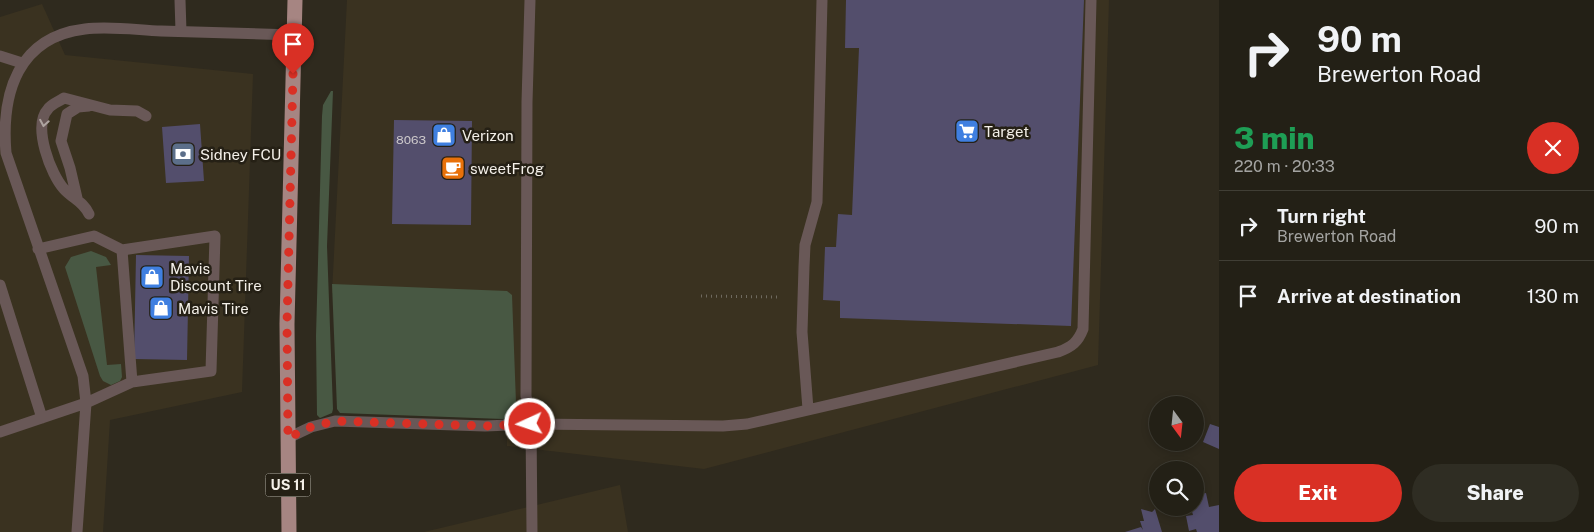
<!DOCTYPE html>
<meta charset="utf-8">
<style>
body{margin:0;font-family:"Public Sans",sans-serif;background:#2f2d23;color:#f1f3f6;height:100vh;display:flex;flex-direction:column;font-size:19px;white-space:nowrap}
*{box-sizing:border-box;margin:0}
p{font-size:16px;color:#a3a3a1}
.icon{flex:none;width:28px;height:28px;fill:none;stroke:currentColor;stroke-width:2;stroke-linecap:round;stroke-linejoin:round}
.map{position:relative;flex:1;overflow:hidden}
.drawer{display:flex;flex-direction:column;background:#232016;width:375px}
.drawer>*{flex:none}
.hud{background:#232016;color:#f1f3f6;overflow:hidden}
.needle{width:32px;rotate:165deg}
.fabs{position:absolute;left:1149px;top:396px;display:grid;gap:10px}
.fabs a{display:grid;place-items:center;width:55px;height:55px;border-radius:50%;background:#232016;box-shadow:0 2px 8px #0003,0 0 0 1px #403e35;font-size:25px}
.pin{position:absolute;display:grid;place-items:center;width:42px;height:42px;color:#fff;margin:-51px -21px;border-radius:50% 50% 50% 0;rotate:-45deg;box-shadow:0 0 5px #0007}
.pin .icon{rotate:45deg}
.me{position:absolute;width:55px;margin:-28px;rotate:267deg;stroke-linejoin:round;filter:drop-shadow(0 0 4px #0008)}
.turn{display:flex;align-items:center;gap:18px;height:105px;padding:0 15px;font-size:22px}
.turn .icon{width:65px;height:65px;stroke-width:2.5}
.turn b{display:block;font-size:35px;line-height:42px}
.round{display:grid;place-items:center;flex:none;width:52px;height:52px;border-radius:26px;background:#2f2d23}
.head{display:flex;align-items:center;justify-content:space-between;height:85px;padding:0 15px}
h1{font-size:30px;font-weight:800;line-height:38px;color:#1e9e55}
.action{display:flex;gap:10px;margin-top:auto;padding:10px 15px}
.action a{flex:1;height:58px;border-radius:30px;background:#d93025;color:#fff;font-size:20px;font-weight:800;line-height:58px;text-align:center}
.action a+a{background:#2f2d23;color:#f1f3f6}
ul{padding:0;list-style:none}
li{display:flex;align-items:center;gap:15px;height:70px;padding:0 15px;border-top:1px solid #403e35}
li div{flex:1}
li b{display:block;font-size:19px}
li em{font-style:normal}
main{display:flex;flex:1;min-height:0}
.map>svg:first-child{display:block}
.built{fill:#3a3220}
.green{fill:#485843}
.building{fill:#534e6c}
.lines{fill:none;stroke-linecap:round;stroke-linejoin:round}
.path{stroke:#6f6a5f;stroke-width:3;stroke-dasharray:1 4;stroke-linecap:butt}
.service{stroke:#695857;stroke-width:11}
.primary{stroke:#a68582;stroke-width:15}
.oneway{stroke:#aea4a0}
.route{stroke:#d93025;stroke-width:9;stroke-dasharray:0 16.2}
.labels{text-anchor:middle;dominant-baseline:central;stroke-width:5;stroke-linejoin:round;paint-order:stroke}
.number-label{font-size:12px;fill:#ccc8ca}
.shield{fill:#252015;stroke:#b6b2a9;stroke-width:1}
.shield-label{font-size:14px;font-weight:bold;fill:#f4f0e9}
.poi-label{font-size:15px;fill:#f4f0e9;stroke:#252015;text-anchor:start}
</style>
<main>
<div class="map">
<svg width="1219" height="532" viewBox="0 0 1219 532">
<rect width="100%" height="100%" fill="#2f2a1e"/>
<path class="built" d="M347,0H1109L1098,365L704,469L507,446L505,295L332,293Z
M42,4L65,55L253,74L242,392L110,420L103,532H0V17Z
M620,485L628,532H424Z"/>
<path class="green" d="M331,91H333L327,246L333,409L332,413L320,418L317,415L316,336L322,116L323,105Z
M91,251L106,257L111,265L96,267L107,365L121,364L122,377L120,381L111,385L103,381L100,376L65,267L71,257Z
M332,284L507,291L512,295L516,403L513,412L503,419L340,413L337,409Z"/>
<path class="building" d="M846,0H1084L1071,326L840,318V301L823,300L825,247H836L838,214L852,215L859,48H845Z
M394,120L472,121L471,225L392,224Z
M200,124L204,181L166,183L162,127Z
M136,255L189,256L187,360L134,359Z
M1210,424L1219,427V449L1203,442Z
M1206,493L1209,507L1219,505V532H1197L1196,529L1189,531L1186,516L1193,515L1191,508H1195V495Z
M1141,509L1152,512L1155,509L1162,532H1125L1141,527L1143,530L1140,521H1144Z"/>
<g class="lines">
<path class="path" d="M701,296L779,297"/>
<path class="service" d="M180,0L181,31
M530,0L527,102L526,396L531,424L532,532
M0,56L22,63
M77,198L70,168L61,141L67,114L78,107L89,106
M89,214C83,201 73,199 64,189C51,175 32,126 48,109C51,104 60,101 64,98L110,110L137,111L146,116
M122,250L132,382
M0,285L42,418
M808,409L802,332L804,267L805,245L817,202L822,0
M0,432L86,403L132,382L211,371L215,236L122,250L94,236L38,249
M288,438L311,427L335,421L485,426L531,424L723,426L747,424L1058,352C1072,347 1078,342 1083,329L1091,0
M77,532L86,403L83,376L6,153C1,93 18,37 85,29C110,26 137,30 161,31C206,32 250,34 294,35"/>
<path class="primary" d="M289,532L287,324L295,0"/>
</g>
<defs><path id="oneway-chevron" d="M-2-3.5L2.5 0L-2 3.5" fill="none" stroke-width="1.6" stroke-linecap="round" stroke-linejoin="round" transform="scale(1.25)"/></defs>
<use class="oneway" href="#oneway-chevron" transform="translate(44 123) rotate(100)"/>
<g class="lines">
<path class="route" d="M293,74L287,324L288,438L311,427L335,421L485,426L530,424"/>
</g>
<defs>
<g id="supermarket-square" transform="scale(1.25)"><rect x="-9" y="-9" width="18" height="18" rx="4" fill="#3f7fe0" stroke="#252015"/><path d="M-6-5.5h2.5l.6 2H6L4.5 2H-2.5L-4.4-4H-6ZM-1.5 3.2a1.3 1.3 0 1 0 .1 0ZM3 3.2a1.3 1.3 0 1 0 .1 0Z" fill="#fff"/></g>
<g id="shop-square" transform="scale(1.25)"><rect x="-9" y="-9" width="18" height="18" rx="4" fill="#3f7fe0" stroke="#252015"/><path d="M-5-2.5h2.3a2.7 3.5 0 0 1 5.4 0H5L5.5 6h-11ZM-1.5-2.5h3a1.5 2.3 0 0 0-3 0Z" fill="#fff"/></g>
<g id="bank-square" transform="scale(1.25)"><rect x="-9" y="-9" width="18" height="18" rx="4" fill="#5c6f8a" stroke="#252015"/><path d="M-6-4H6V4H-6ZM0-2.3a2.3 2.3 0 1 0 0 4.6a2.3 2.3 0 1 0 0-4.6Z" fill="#fff"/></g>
<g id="cafe-square" transform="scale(1.25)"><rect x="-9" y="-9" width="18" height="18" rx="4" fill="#e8710a" stroke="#252015"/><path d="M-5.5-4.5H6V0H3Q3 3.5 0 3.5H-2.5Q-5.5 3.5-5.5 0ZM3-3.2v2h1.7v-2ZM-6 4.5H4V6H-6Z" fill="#fff"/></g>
</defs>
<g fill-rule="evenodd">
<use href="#supermarket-square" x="967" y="131"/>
<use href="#shop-square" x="444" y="135"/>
<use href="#bank-square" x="183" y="154"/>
<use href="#cafe-square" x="453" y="168"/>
<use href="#shop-square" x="152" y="277"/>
<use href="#shop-square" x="161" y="308"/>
</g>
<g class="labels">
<g class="number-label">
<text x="411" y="140">8063</text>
</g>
<rect class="shield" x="265.5" y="473.5" width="45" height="23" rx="4"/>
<g class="shield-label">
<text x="288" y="485">US 11</text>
</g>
<g class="poi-label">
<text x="984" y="131">Target</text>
<text x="462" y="135">Verizon</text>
<text x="200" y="154">Sidney FCU</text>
<text x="470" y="168">sweetFrog</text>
<text x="170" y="268">Mavis<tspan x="170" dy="17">Discount Tire</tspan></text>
<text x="178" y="308">Mavis Tire</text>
</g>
</g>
</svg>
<div class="fabs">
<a><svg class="needle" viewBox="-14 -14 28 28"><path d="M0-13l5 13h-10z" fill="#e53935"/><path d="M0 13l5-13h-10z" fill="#a3a3a1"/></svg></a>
<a><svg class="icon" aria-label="search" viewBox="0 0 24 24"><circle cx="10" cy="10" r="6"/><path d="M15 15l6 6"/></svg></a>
</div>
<div class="pin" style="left:293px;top:74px;background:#d93025"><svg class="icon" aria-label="arrive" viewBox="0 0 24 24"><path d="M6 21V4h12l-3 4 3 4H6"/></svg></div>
<svg class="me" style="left:530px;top:424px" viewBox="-20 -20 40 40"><circle r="17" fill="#d93025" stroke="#fff" stroke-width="3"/><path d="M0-11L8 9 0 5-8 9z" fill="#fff"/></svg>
</div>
<section class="drawer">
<div class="hud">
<div class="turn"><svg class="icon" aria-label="right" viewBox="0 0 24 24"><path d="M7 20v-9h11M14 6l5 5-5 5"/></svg><div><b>90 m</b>Brewerton Road</div></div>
</div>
<div class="head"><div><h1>3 min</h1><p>220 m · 20:33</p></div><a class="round" style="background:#d93025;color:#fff"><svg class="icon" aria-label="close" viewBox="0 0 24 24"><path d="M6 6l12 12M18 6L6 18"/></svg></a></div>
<ul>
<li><svg class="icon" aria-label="right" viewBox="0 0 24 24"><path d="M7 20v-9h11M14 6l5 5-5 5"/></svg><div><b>Turn right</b><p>Brewerton Road</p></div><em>90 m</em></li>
<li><svg class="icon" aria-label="arrive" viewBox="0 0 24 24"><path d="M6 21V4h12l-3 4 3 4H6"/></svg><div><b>Arrive at destination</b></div><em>130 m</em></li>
</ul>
<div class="action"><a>Exit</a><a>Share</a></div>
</section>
</main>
